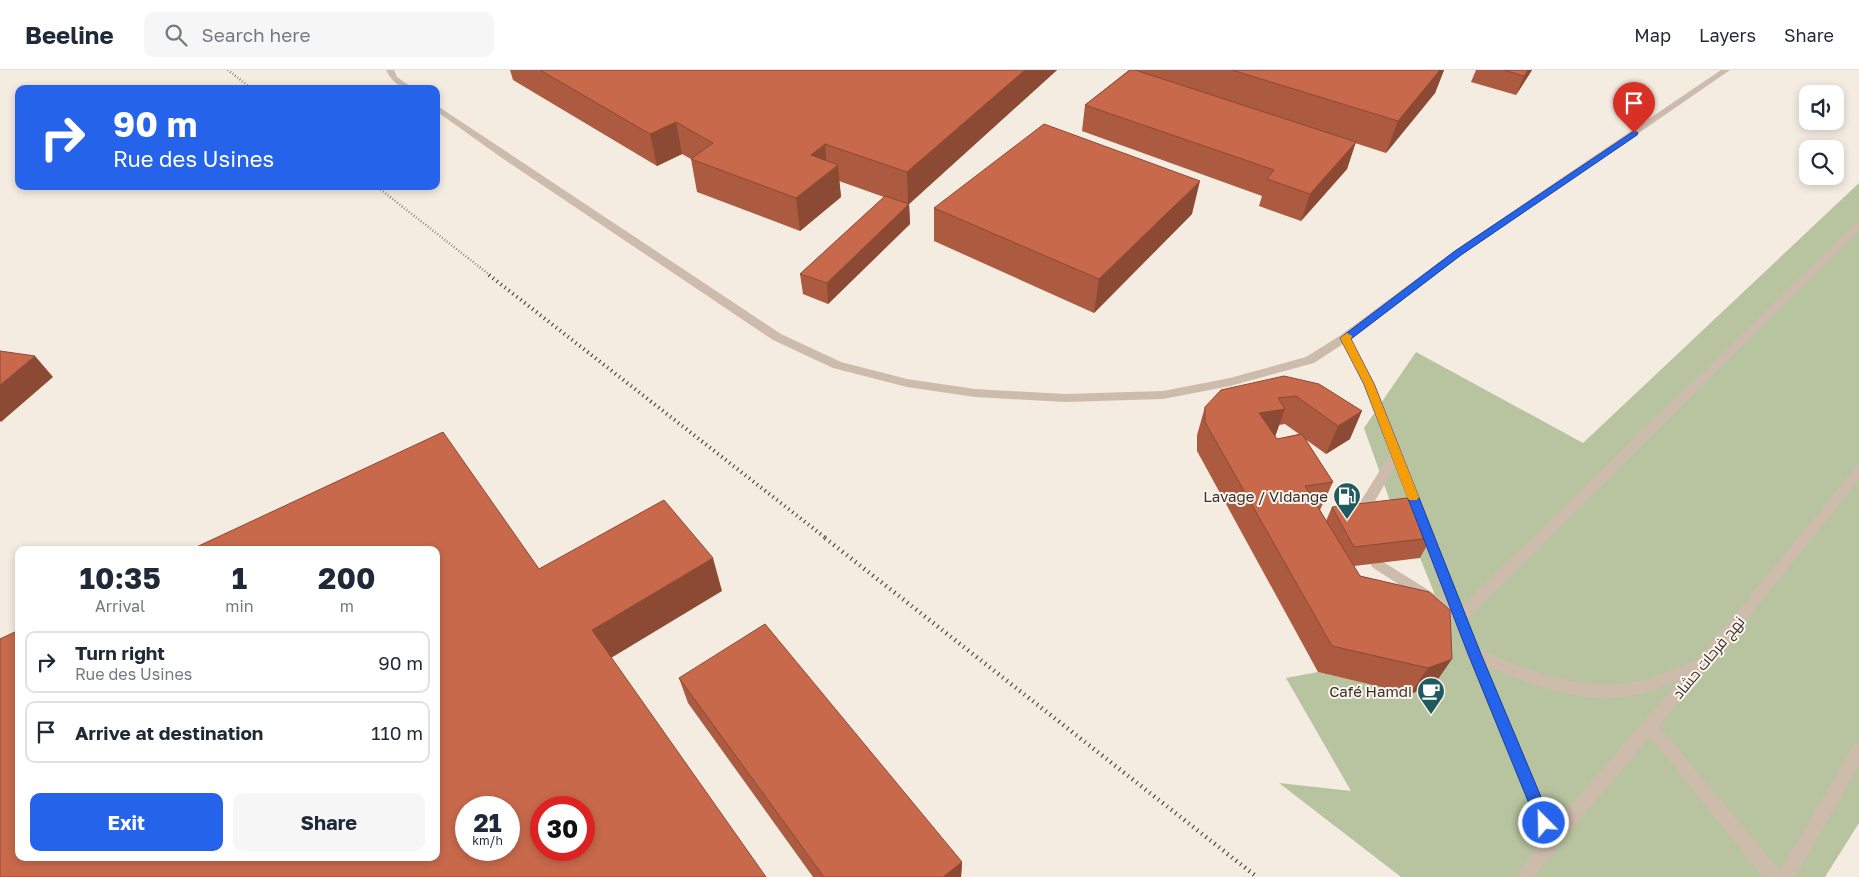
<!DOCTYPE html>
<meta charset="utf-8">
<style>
body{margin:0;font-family:"Golos Text",Cairo,sans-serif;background:#f6f6f7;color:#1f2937;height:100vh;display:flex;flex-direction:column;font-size:19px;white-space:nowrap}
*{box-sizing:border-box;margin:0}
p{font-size:16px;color:#747a83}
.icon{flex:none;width:28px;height:28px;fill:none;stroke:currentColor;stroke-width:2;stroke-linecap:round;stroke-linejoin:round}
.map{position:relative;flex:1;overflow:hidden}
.side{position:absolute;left:15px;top:476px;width:425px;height:315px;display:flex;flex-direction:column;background:#fff;border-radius:10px;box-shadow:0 2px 8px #0003}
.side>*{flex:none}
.banner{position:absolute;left:15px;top:15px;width:425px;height:105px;border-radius:10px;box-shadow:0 2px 8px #0003;background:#2563eb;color:#fff;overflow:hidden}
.controls{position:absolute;left:1799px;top:15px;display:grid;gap:10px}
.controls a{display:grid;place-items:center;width:45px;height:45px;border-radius:10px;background:#fff;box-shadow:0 2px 8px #0003;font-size:25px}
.speed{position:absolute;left:455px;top:726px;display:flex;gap:10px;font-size:25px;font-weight:700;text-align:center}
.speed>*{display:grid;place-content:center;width:65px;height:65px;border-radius:50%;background:#fff;box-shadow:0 2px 8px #0003;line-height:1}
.speed small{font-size:12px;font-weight:400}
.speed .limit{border:8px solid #d22;background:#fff;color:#111}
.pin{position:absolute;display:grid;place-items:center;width:42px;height:42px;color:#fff;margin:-51px -21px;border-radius:50% 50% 50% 0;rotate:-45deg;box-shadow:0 0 5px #0007}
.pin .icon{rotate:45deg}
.me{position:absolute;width:55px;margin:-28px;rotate:337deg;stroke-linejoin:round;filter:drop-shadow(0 0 4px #0008)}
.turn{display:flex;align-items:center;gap:18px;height:105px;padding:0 15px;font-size:22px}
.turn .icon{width:65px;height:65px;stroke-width:2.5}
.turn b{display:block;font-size:35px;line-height:42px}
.eta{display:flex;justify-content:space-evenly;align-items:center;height:85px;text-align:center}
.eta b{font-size:30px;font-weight:700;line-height:35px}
.button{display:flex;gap:10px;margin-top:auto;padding:10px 15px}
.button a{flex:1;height:58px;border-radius:10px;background:#2563eb;color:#fff;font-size:20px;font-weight:700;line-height:58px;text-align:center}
.button a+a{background:#f6f6f7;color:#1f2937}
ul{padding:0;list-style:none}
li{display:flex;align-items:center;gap:15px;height:62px;margin:0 10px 8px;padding:0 5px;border:2px solid #e0e1e3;border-radius:10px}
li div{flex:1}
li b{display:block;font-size:19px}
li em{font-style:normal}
header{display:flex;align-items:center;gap:30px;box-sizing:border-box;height:70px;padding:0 25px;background:#fff;border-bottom:1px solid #e0e1e3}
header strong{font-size:24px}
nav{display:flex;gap:28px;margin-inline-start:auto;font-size:18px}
.search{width:350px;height:45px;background:#f6f6f7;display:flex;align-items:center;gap:12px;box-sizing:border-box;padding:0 18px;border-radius:10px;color:#747a83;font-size:19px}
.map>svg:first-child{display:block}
.green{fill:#b8c4a0}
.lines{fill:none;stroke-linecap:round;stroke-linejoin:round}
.lane{fill:#cdbbac;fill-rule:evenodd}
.street{fill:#cdbbac;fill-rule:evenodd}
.rail-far2{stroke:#3b302b;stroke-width:2.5;stroke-dasharray:0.5 2.5;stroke-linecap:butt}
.rail-far1{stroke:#3b302b;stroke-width:4;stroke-dasharray:1 4;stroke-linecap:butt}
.rail{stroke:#3b302b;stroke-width:4.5;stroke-dasharray:1 4.5;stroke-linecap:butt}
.wall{fill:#ac5a40;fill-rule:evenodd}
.shaded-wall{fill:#8c4a34}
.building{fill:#c8694b;stroke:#8c4a34;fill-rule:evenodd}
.route{fill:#2563eb;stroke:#184099}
.slow{fill:#f59e0b}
.labels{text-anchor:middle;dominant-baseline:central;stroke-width:4;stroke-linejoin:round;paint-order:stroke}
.poi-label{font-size:15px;fill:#3b302b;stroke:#fbf5ee;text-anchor:end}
.street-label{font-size:15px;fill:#3b302b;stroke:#fbf5ee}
</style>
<header>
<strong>Beeline</strong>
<div class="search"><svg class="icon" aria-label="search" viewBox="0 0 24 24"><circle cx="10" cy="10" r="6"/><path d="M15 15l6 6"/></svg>Search here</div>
<nav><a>Map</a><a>Layers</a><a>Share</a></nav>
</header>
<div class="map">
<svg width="1859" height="807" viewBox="0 0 1859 807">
<rect width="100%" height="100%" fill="#f4ebe1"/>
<path class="green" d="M1859,113V753L1825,807H1401L1279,713L1351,721L1286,608L1318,602L1410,624L1444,547L1420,488L1396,448L1364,358L1416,282L1583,373Z"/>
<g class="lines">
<path class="lane" d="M1396,380L1400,381L1402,384L1364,450H1354L1353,446L1354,442L1392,381Z
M1377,488L1465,543L1467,547L1465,551L1460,553L1455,551L1372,497L1370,493L1372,489Z"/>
<path class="street" d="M386,0H394L397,7L414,19C400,19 392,12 386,0Z
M1721,0H1730L1462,185L1351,269L1375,314L1462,536L1856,153L1859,152V160L1467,549L1480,580C1532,602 1590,625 1648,609C1665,604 1681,596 1698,589L1855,398L1859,396V410L1708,598L1659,656L1780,801L1853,676L1859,674V696L1795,807H1763L1650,667L1558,775L1534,807H1516L1543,767L1467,584L1363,314L1343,274L1314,293L1230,316L1163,329L1065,332L975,327L907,317L833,298L773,270L502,88L436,41V35L781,264L841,292L907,309L975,319L1065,324L1163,321L1230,308L1306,287L1341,265L1454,181ZM1486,596C1529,614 1577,633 1624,627C1644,625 1662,617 1680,610L1554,754Z"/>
<path class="rail-far2" d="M228,0L252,19
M376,116L491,206"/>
<path class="rail-far1" d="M489,205L827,469"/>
<path class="rail" d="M825,468L1257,807"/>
</g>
<path class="wall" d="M510,0H1057L909,134L910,154L828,234L803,224L800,204L884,127L839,111L841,127L800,161L697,122L691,89L682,84L657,96L513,10Z
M1128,0H1444L1435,23L1386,83L1355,73L1347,99L1301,151L1259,136L1262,126L1082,61L1085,35L1129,0Z
M1476,0H1532L1516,25L1471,12Z
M934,138L1192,144L1094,243L934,171Z
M1319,314L1350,369L1326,384L1305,369L1333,412L1320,440L1326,451L1332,437L1431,468L1420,488L1354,496L1360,506L1429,522L1434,615L1410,624L1318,602L1197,381V365L1205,337ZM1285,354L1299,364L1277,369L1275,366L1279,355Z
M679,608L962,792L961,807H813L688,633Z"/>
<path class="shaded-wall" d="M1025,0H1057L908,135L907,102Z
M1440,0H1444L1435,23L1386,83L1398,51Z
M1528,0H1532L1516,25L1524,6Z
M676,52L682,84L657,96L650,64Z
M1356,72L1347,99L1301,151L1310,124Z
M825,74L827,103L838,95L841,127L800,161L796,128L811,85Z
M1200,111L1192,144L1094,243L1099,209Z
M909,134L910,154L828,234L827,213Z
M35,286L53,307L1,352L0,351V315Z
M1285,339L1275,367L1259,343Z
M1362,341L1350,369L1326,384L1338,356Z
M713,488L722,521L606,591L592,560Z
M1452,589L1434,615L1410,624L1428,598Z
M962,792L961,807H943Z"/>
<path class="building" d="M540,0H1025L907,102L825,74L811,85L838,95L796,128L691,89L713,73L676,52L650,64Z
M1130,0H1135L1356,72L1310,124L1267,109L1274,100L1085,35Z
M1232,0H1440L1398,51Z
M1504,0H1528L1524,6Z
M1044,54L1200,111L1099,209L934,138Z
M885,126L909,134L827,213L800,204Z
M0,281L35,286L0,315Z
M1284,306L1319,314L1362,341L1338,356L1296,326L1278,328L1285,339L1259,343L1277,369L1302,364L1333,412L1305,416L1360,506L1429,522L1450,540L1452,589L1428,598L1332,576L1205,352V337L1221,320Z
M443,362L539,499L664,430L713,488L592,560L766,807H0V569L19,560V788H436V480H190ZM466,738H509V780H466ZM541,738H584V780H541Z
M1407,428L1431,468L1354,477L1332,437Z
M765,554L962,792L943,807H824L679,608Z"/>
<path class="route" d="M1634,61L1638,63L1637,65L1461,185L1351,269L1374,314L1481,584L1552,753L1550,758L1544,760L1539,758L1468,584L1364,314L1340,268L1455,181Z"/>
<path class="slow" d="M1347,263L1352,266L1351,269L1374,314L1419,427L1417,430H1409L1407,427L1364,314L1340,268Z"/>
<defs>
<g id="fuel-pin" transform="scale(1.4375)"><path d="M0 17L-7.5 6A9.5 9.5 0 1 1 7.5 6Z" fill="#1f5a5e" stroke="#fbf5ee"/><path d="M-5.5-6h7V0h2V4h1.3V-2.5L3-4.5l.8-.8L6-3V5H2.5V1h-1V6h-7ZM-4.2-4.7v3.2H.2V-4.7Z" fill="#fff"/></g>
<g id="cafe-pin" transform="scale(1.4375)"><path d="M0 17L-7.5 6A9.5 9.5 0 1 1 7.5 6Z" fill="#1f5a5e" stroke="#fbf5ee"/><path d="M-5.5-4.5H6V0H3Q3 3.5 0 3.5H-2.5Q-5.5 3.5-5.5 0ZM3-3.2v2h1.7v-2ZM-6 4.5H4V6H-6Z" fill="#fff"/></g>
</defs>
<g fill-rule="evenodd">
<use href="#fuel-pin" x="1347" y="426"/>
<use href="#cafe-pin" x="1431" y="621"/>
</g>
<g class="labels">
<g class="poi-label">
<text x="1328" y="426">Lavage / Vidange</text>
<text x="1412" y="621">Café Hamdi</text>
</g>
<g class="street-label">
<text transform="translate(1708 587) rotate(-50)">نهج فرحات حشاد</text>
</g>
</g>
</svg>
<div class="controls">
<a><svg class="icon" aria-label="sound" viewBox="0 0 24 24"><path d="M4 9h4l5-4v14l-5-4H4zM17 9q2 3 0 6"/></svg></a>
<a><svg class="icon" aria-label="search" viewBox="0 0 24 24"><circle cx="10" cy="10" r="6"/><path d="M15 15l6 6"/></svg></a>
</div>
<div class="speed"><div>21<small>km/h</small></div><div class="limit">30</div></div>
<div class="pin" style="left:1634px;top:63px;background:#d93025"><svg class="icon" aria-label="arrive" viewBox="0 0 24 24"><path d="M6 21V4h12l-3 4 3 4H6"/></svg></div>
<svg class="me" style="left:1544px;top:753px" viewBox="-20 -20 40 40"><circle r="17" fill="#2563eb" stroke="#fff" stroke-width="3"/><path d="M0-11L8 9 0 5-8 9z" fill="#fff"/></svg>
<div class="banner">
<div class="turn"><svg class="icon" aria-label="right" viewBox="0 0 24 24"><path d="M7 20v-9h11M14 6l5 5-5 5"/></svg><div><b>90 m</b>Rue des Usines</div></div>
</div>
<section class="side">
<div class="eta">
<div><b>10:35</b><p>Arrival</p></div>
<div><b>1</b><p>min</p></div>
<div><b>200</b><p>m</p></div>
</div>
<ul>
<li><svg class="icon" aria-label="right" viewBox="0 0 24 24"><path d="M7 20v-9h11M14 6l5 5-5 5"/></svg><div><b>Turn right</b><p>Rue des Usines</p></div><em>90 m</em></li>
<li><svg class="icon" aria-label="arrive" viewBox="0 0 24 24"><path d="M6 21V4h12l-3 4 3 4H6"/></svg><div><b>Arrive at destination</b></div><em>110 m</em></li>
</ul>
<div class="button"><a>Exit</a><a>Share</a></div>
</section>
</div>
